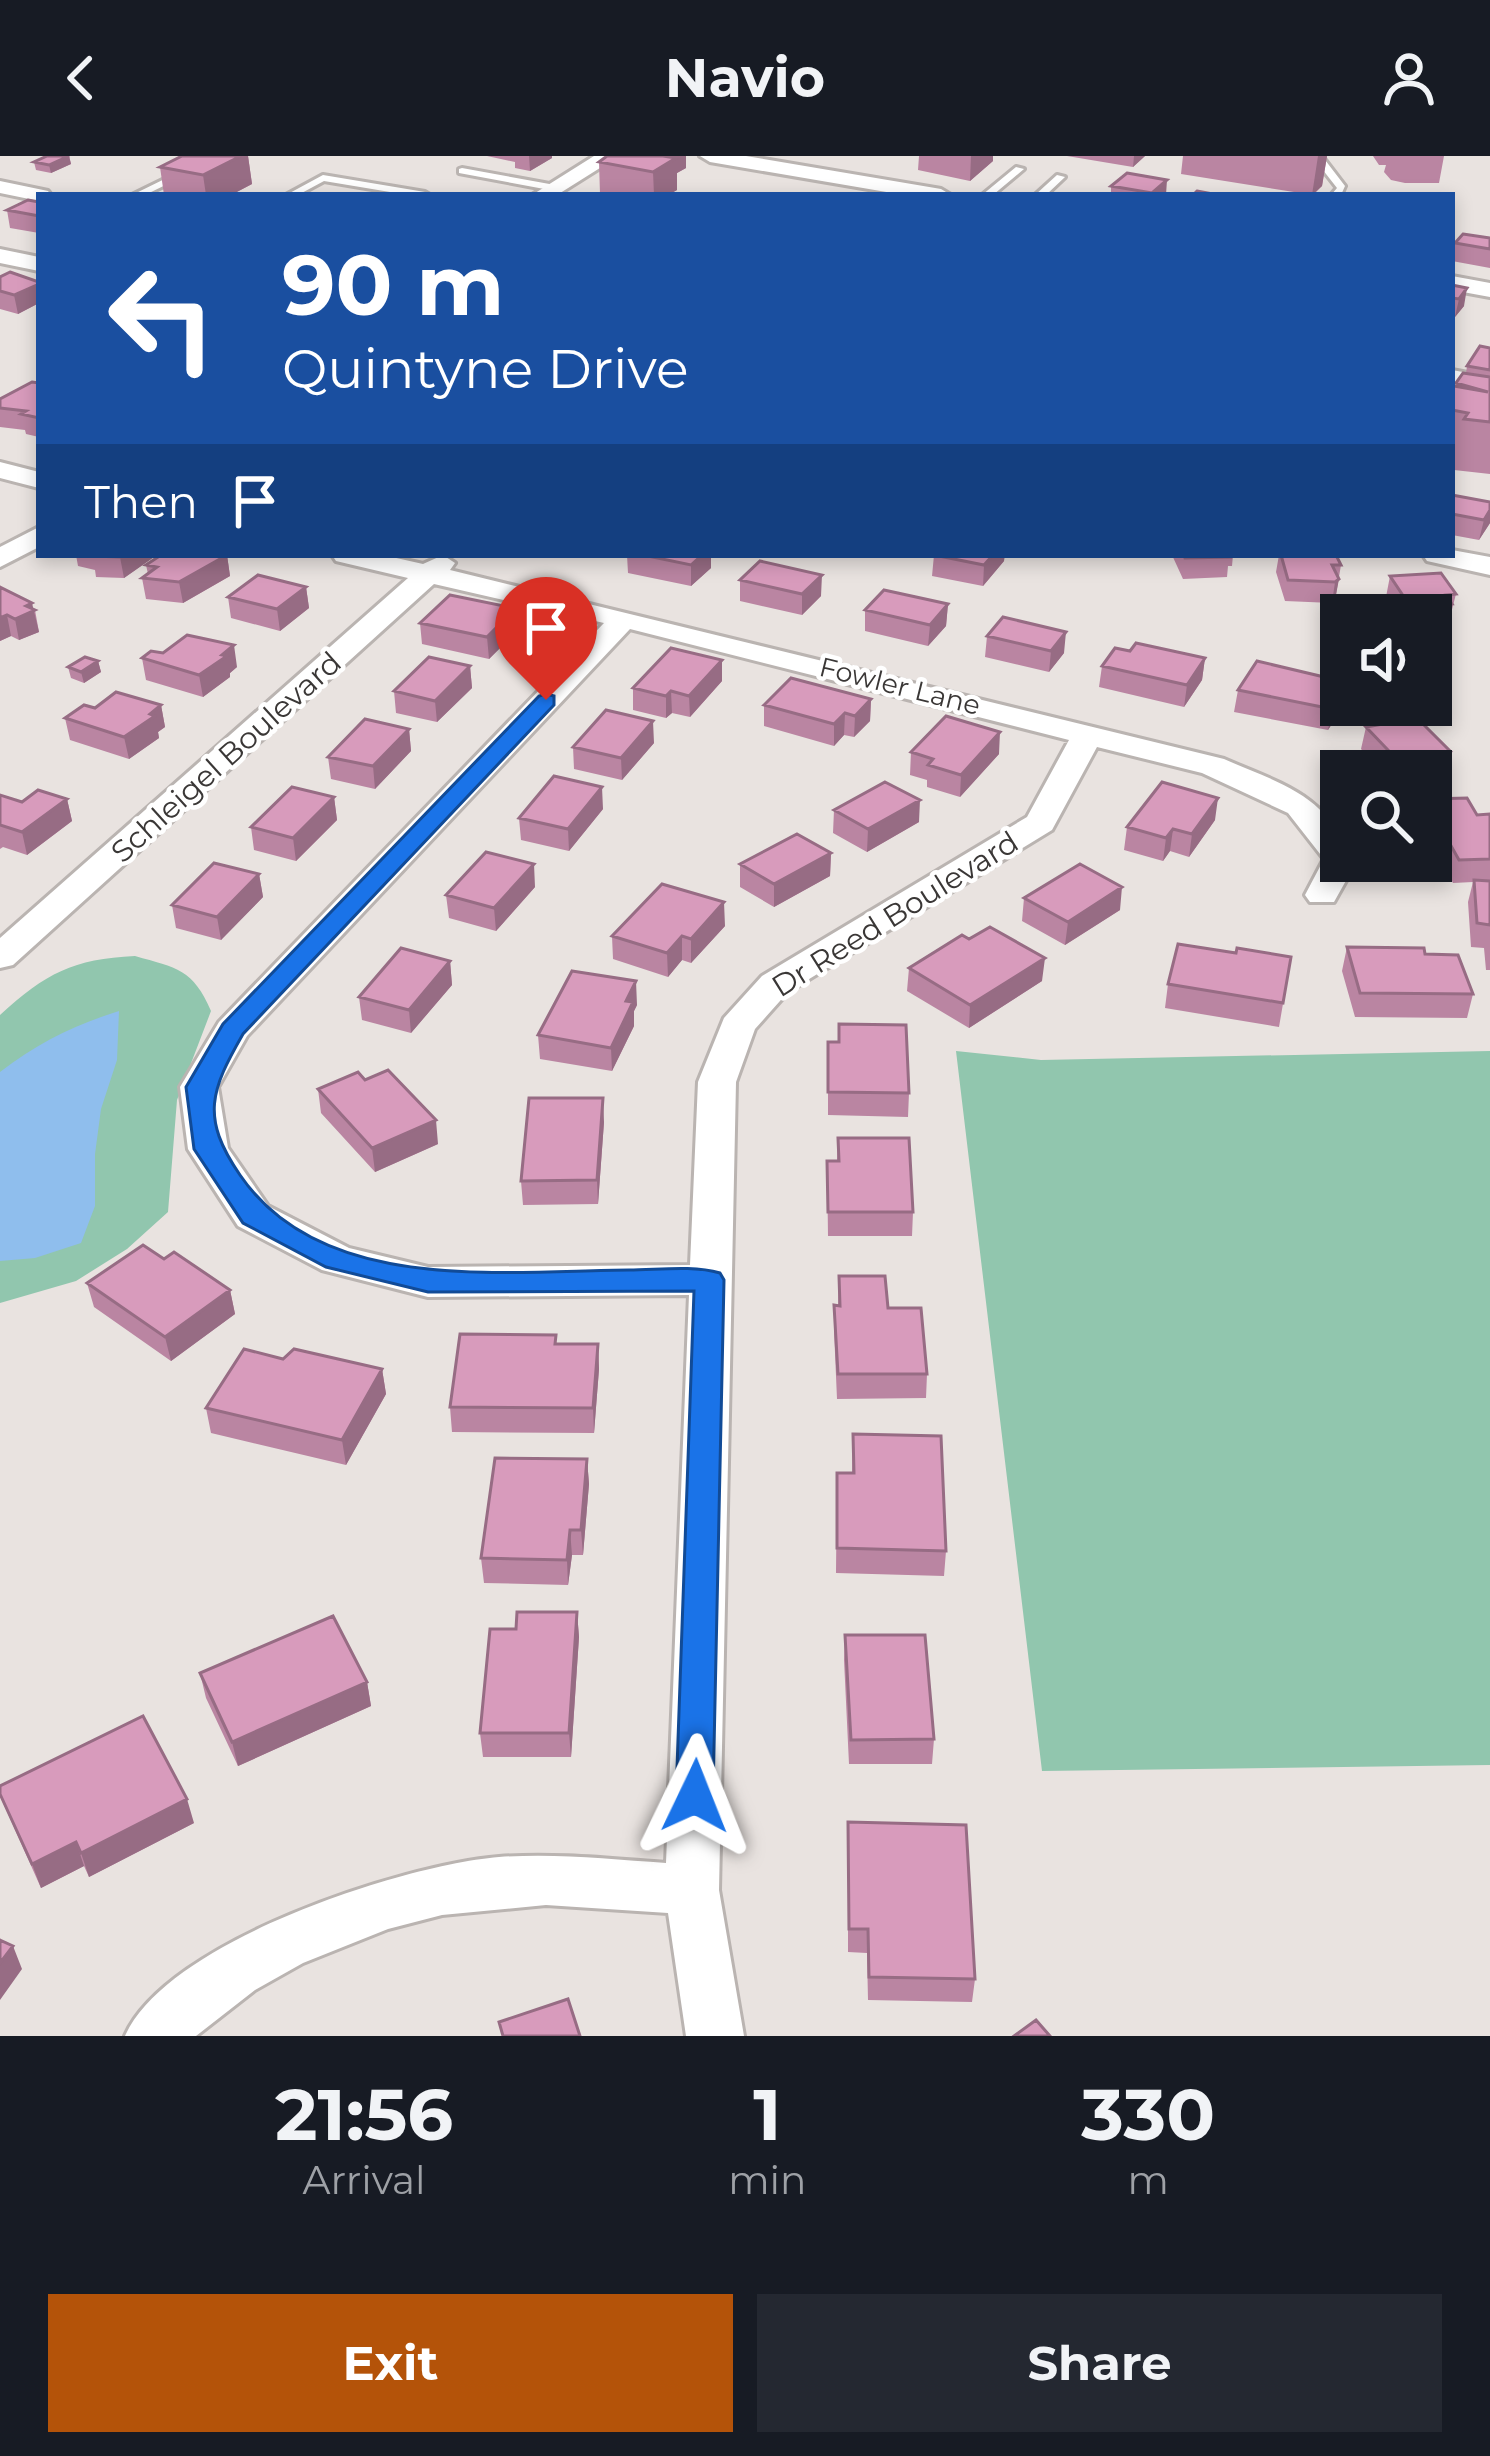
<!DOCTYPE html>
<style>
body{margin:0;font-family:Montserrat,sans-serif;background:#242831;color:#f1f3f6;height:100vh;display:flex;flex-direction:column;font-size:45px;white-space:nowrap}
*{box-sizing:border-box;margin:0}
p{font-size:39px;color:#9ea1a6}
.icon{flex:none;width:66px;height:66px;fill:none;stroke:currentColor;stroke-width:2;stroke-linecap:round;stroke-linejoin:round}
.map{position:relative;height:1880px;overflow:hidden}
.side{display:flex;flex-direction:column;background:#171b24;flex:1}
.side>*{flex:none}
.hud{position:absolute;left:36px;top:36px;width:1419px;height:366px;border-radius:0px;box-shadow:0 6px 18px #0003;background:#1a4fa0;color:#fff;overflow:hidden}
.fabs{position:absolute;left:1320px;top:438px;display:grid;gap:24px}
.fabs a{display:grid;place-items:center;width:132px;height:132px;border-radius:0px;background:#171b24;box-shadow:0 6px 18px #0003;font-size:60px}
.pin{position:absolute;display:grid;place-items:center;width:102px;height:102px;color:#fff;margin:-123px -51px;border-radius:50% 50% 50% 0;rotate:-45deg;box-shadow:0 0 12px #0007}
.pin .icon{rotate:45deg}
.me{position:absolute;width:132px;margin:-66px;rotate:2deg;stroke-linejoin:round;filter:drop-shadow(0 0 9px #0008)}
.turn{display:flex;align-items:center;gap:42px;height:252px;padding:0 48px;font-size:54px}
.turn .icon{width:156px;height:156px;stroke-width:2.5}
.turn b{display:block;font-size:84px;line-height:102px}
.then{display:flex;align-items:center;height:114px;padding:0 48px;background:#0003;gap:24px;font-size:45px}
.eta{display:flex;justify-content:space-evenly;align-items:center;height:204px;text-align:center}
.eta b{font-size:72px;font-weight:700;line-height:84px}
.action{display:flex;gap:24px;margin-top:auto;padding:24px 48px}
.action a{flex:1;height:138px;border-radius:0px;background:#b45309;color:#fff;font-size:48px;font-weight:700;line-height:138px;text-align:center}
.action a+a{background:#242831;color:#f1f3f6}
header{display:flex;justify-content:space-between;align-items:center;height:156px;padding:0 48px;background:#171b24;font-size:54px;font-weight:700}
.map>svg:first-child{display:block}
.green{fill:#91c6ae}
.water{fill:#8fbeed}
.lines{fill:none;stroke-linecap:round;stroke-linejoin:round}
.lane-casing{stroke:#bab4b1;stroke-width:6}
.street-casing{stroke:#bab4b1;stroke-width:6}
.lane{fill:#fff;fill-rule:evenodd}
.street{fill:#fff;fill-rule:evenodd}
.wall{fill:#ba85a2}
.shaded-wall{fill:#976c84}
.building{fill:#d89bbc;stroke:#976c84;stroke-width:3}
.route{fill:#1a73e8;stroke:#114b97;stroke-width:3}
.labels{text-anchor:middle;dominant-baseline:central;stroke-width:9;stroke-linejoin:round;paint-order:stroke}
.far-street-label{font-size:27px;fill:#3a3736;stroke:#fff}
.street-label{font-size:30px;fill:#3a3736;stroke:#fff}
</style>
<header><svg class="icon" aria-label="back" viewBox="0 0 24 24"><path d="M15 5l-7 7 7 7"/></svg>Navio<svg class="icon" aria-label="person" viewBox="0 0 24 24"><circle cx="12" cy="8" r="4"/><path d="M4 21q1-7 8-7t8 7"/></svg></header>
<div class="map">
<svg width="1490" height="1880" viewBox="0 0 1490 1880">
<rect width="100%" height="100%" fill="#e9e3e0"/>
<path class="green" d="M135,800C177,812 193,813 211,855L177,944L168,1056L127,1093L76,1125L0,1147V859C46,817 73,803 135,800Z
M956,895L1041,904L1490,895V1609L1042,1615Z"/>
<path class="water" d="M119,855L117,904L101,953L95,998V1050L81,1087L35,1102L0,1105V916C38,887 74,869 119,855Z"/>
<g class="lines">
<g class="lane-casing">
<path id="lane" d="M1312,0H1322L1345,30L1341,39H1331L1337,32Z
M1016,11L1024,13L993,39H982Z
M462,12L555,29L560,32L555,35L459,17V13Z
M181,15L184,16V20L145,39H132Z
M323,19L425,36L430,39H408L324,25L298,39H286Z
M1057,19L1065,21L1046,39H1035Z"/>
</g>
<g class="street-casing">
<path id="street" d="M594,0H619L557,39H532Z
M700,0H746L941,33L951,39H904L710,6Z
M0,25L48,35L51,39H39V45L0,37Z
M0,93L39,101V115L0,107Z
M1452,120L1490,127V141L1452,134Z
M1452,214L1490,221V235L1452,228Z
M0,306L39,316V332L0,322Z
M39,371V391L0,411V391Z
M1452,394L1490,401V419L1427,405L1423,399H1452Z
M332,399H383L423,408L443,399L455,407L450,414L1224,603C1273,625 1341,642 1341,705H1357L1334,746H1310L1305,739L1324,703L1288,657L1202,617L1097,591L1052,674L788,836L755,873L736,926L719,1734L744,1880H686L668,1757L546,1749L442,1759L388,1773L303,1807L255,1834L196,1880H125C166,1786 402,1709 499,1701C555,1697 610,1703 666,1707L689,1139L428,1141L322,1114L238,1070L188,993L180,931L219,866L604,467L434,428L13,809L0,812V782L408,422L336,405ZM630,473L1069,584L1027,661L762,820L724,862L698,926L690,1109L428,1111L349,1092L268,1050L228,992L218,931L247,880Z"/>
</g>
<use href="#lane" class="lane"/>
<use href="#street" class="street"/>
</g>
<path class="wall" d="M69,0L71,8L51,17L36,14L34,6Z
M182,0H248L252,28L231,39H164L160,11Z
M487,0H552V2L530,15L515,12V6Z
M607,0H686V12L677,17V34L668,39H605L600,38L599,6Z
M919,0H993V5L970,25L918,14Z
M1067,0H1145L1133,11Z
M1183,0H1327L1322,30L1313,39L1181,18Z
M1373,0H1444L1439,27H1405L1391,24L1384,16L1386,9H1379Z
M1111,30L1166,39H1111Z
M39,46V77L10,72L7,54Z
M1490,82V112L1452,105L1455,87Z
M0,121L39,126V147L18,158L0,153Z
M1452,129L1464,150L1455,161H1452Z
M1490,192V318L1454,314L1455,307H1452V233L1466,217L1467,210Z
M39,227V281L26,278L25,274L0,271V243Z
M1452,339L1490,367L1479,384L1452,379Z
M76,399H154V401L124,422L96,421L95,414L78,410Z
M227,399L230,420L183,447L146,443L142,422L148,418L146,409Z
M627,399H711V412L691,430L628,417Z
M934,399L1004,405L983,430L932,420Z
M1172,399H1233L1232,410H1228L1227,421L1183,423Z
M1279,399H1336L1341,409L1335,444L1332,447L1285,445L1276,416Z
M1390,420L1456,438L1448,469L1431,470V459H1398L1386,441Z
M740,424L821,440L802,459L740,445Z
M0,431L35,454L39,476L19,484L11,480L0,485Z
M306,431L309,452L280,475L231,462L228,441Z
M948,448L946,470L928,490L865,475V454Z
M528,455L530,476L512,494L500,492L489,503L422,488L420,467Z
M987,480L1064,497L1049,516L985,501Z
M1130,495L1205,502L1202,524L1184,551L1099,531L1102,510Z
M142,502L237,511L230,517V521L203,541L146,524Z
M722,504V525L690,561L672,557L666,562L633,554V532Z
M98,505L101,516L84,527L71,522L68,511Z
M470,510L472,532L437,566L396,557L394,535Z
M1238,534L1341,549H1344L1328,574L1234,556Z
M871,543L870,565L854,581L844,579L834,590L764,570V549Z
M161,549L165,571L158,576L159,582L129,603L70,584L65,562L95,552Z
M1366,571L1447,608L1443,632L1431,634V615H1382L1361,593Z
M409,573L411,595L375,633L331,623L328,601Z
M654,587L622,624L574,613L573,591Z
M911,596L999,598L960,641L927,631V624L910,619Z
M0,639L22,646L67,643L72,665L27,699L3,691L0,693Z
M334,641L337,664L296,705L254,694L251,671Z
M1431,643L1477,659L1490,658V814H1486L1484,792L1471,791L1468,746L1473,726L1453,727L1431,686L1433,677L1431,674Z
M603,653L569,695L521,684L519,662Z
M834,654L919,666L867,696L833,677Z
M1215,664L1189,701L1170,695L1163,705L1124,694L1127,671Z
M831,697L830,720L774,751L740,731V708Z
M259,718L263,741L221,784L176,772L172,749Z
M535,731L496,775L449,762L446,739Z
M1024,742L1120,754L1065,789L1022,765Z
M725,770L691,807L682,804L668,821L613,803L612,780Z
M1347,791L1425,798L1473,838L1467,862L1355,861L1342,815Z
M1236,797L1291,801L1279,871L1165,852L1168,828Z
M450,805L452,829L411,877L362,864L359,841Z
M909,812L1042,825L969,872L907,835Z
M637,849L634,855V870L612,915L540,903L538,879Z
M828,886H838L909,937L908,961L828,959Z
M318,933L438,988L375,1016L321,957Z
M604,966L598,1048L523,1049L521,1025Z
M838,982L913,1056L912,1080H828L827,1005H837Z
M164,1103L230,1134L235,1158L171,1205L94,1151L87,1127Z
M839,1120L888,1152L927,1218L926,1242L837,1243L834,1174V1149L838,1150Z
M556,1179V1188H598L599,1213L594,1277L452,1276L450,1251Z
M283,1203L382,1213L386,1238L346,1309L211,1277L206,1252Z
M853,1278L946,1395L944,1420L836,1417L837,1317H852Z
M587,1303L589,1328L583,1399H572L568,1429L484,1427L481,1402Z
M577,1456L579,1481L571,1601H483L480,1577L516,1473Z
M845,1479L934,1583L932,1608H849L844,1504Z
M200,1517L367,1526L371,1550L238,1610L206,1542Z
M0,1640L194,1667L89,1721L84,1710L41,1732Z
M848,1666L975,1823L972,1846L868,1844L867,1797L848,1796Z"/>
<path class="shaded-wall" d="M69,0L71,8L51,17L49,9Z
M241,0H248L252,28L231,39H206L203,19Z
M529,0H552V2L530,15Z
M663,0H686V12L677,17V34L668,39H654L653,16Z
M971,0H993V5L970,25Z
M1134,0H1145L1133,11Z
M1318,0H1327L1322,30L1312,39Z
M1167,24L1166,39H1152V37Z
M39,128V147L18,158L14,139Z
M1467,132L1464,150L1455,161L1459,143Z
M1490,354V367L1479,384L1484,364Z
M123,399H154V401L124,422L120,401Z
M227,399L230,420L183,447L179,426Z
M702,399H711V412L691,430V409Z
M993,399H1005L1004,405L983,430L984,409Z
M822,419L821,440L802,459V438Z
M1339,423L1335,444L1332,447L1335,426Z
M306,431L309,452L280,475L277,453Z
M32,447L39,476L19,484L15,463L26,450Z
M948,448L946,470L928,490L930,469Z
M528,455L530,476L512,494L511,473Z
M7,459L11,480L0,485V462Z
M498,470L500,492L489,503L487,481Z
M1066,476L1064,497L1049,516L1051,495Z
M234,489L237,511L230,517V521L203,541L199,519Z
M1205,502L1202,524L1184,551L1187,529Z
M722,504V525L690,561L689,540Z
M98,505L101,516L84,527L81,516Z
M470,510L472,532L437,566L435,545Z
M671,535L672,557L666,562V540Z
M1341,539V549H1344L1328,574L1332,553Z
M871,543L870,565L854,581L855,560Z
M161,549L165,571L158,576L159,582L129,603L124,581Z
M845,557L844,579L834,590V568Z
M653,565L654,587L622,624L621,602Z
M409,573L411,595L375,633L373,610Z
M1000,576L999,598L960,641L961,619Z
M1450,595L1443,632L1431,634V615H1416L1436,597Z
M602,631L603,653L569,695L568,673Z
M334,641L337,664L296,705L293,682Z
M1218,642L1215,664L1189,701L1192,678Z
M67,643L72,665L27,699L22,676Z
M920,644L919,666L867,696L868,673Z
M1173,673L1170,695L1163,705L1166,682Z
M831,697L830,720L774,751V728Z
M534,708L535,731L496,775L494,752Z
M259,718L263,741L221,784L217,761Z
M1122,731L1120,754L1065,789L1068,766Z
M724,746L725,770L691,807V783Z
M682,780V804L668,821L667,797Z
M1045,802L1042,825L969,872L970,849Z
M450,805L452,829L411,877L409,854Z
M636,825L637,849L634,855V870L612,915L611,892L626,845Z
M603,942L604,966L598,1048L597,1024Z
M436,964L438,988L375,1016L372,992Z
M230,1134L235,1158L171,1205L165,1181Z
M598,1188L599,1213L594,1277L593,1252Z
M382,1213L386,1238L346,1309L342,1284Z
M587,1303L589,1328L583,1399L581,1374Z
M570,1374L572,1399L568,1429L567,1404Z
M577,1456L579,1481L571,1601L569,1577Z
M367,1526L371,1550L238,1610L232,1586Z
M187,1643L194,1667L89,1721L81,1697Z
M76,1686L84,1710L41,1732L32,1708Z
M13,1790L22,1813L0,1844V1807Z"/>
<path class="building" d="M47,0H69L49,9L34,6Z
M182,0H241L203,19L160,11Z
M607,0H663L676,2L653,16L599,6Z
M1127,17L1167,24L1152,37L1111,30Z
M1197,35L1218,39H1193Z
M28,44L39,46V60L7,54Z
M1463,78L1490,82V93L1455,87Z
M10,116L39,126V128L14,139L0,135V121Z
M1452,129L1467,132L1459,143L1452,142Z
M1480,190L1490,192V214L1467,210Z
M1463,217L1490,221V266L1464,263L1468,257L1452,254V233L1454,230L1488,236L1456,227Z
M32,226L39,227V262L21,258L26,255L0,252V243Z
M1452,339L1490,346V354L1484,364L1452,358Z
M94,399H123L120,401L92,400Z
M161,399H227L179,426L142,422L157,411L146,409Z
M643,399H702L691,409Z
M934,399H993L984,409Z
M1184,399H1229L1230,401L1185,402Z
M1281,399H1336L1341,409H1332L1339,423L1335,426L1288,424Z
M760,405L822,419L802,438L740,424Z
M1441,417L1456,438L1446,439L1452,448L1410,450L1390,420Z
M258,419L306,431L277,453L228,441Z
M0,431L32,447L26,450L35,454L15,463L7,459L0,462Z
M884,434L948,448L930,469L865,454Z
M450,439L528,455L511,473L498,470L487,481L420,467Z
M1003,461L1066,476L1051,495L987,480Z
M187,479L234,489L222,499L227,500L199,519L142,502L151,495L163,497Z
M1136,487L1205,502L1187,529L1102,510L1115,492L1130,495Z
M671,492L722,504L689,540L671,535L666,540L633,532Z
M85,501L98,505L81,516L68,511Z
M429,501L470,510L435,545L394,535Z
M1257,505L1341,525V539L1332,553L1238,534Z
M791,522L871,543L855,560L845,557L834,568L764,549Z
M116,536L161,549L150,558L155,560L124,581L65,562L84,549L95,552Z
M606,554L653,565L621,602L573,591Z
M946,560L1000,576L961,619L928,609L933,603L911,596Z
M1417,562L1450,595L1436,597L1448,610L1408,615L1366,571Z
M365,563L409,573L373,610L328,601Z
M554,620L602,631L568,673L519,662Z
M885,626L920,644L868,673L834,654Z
M1162,626L1218,642L1192,678L1173,673L1166,682L1127,671Z
M292,631L334,641L293,682L251,671Z
M38,634L67,643L22,676L0,669V639L22,646Z
M1467,642L1477,659L1490,658V703L1459,704L1436,663H1442L1431,643Z
M797,678L831,697L774,728L740,708Z
M486,696L534,708L494,752L446,739Z
M214,707L259,718L217,761L172,749Z
M1080,708L1122,731L1068,766L1024,742Z
M1474,724L1490,725V769L1477,767Z
M662,728L724,746L691,783L682,780L667,797L612,780Z
M990,771L1045,802L970,849L909,812L962,779L969,783Z
M1178,788L1236,797L1237,792L1291,801L1283,847L1168,828Z
M1347,791L1424,792L1425,798L1458,799L1473,838L1360,837Z
M401,792L450,805L409,854L359,841Z
M572,815L636,825L626,845L633,846L611,892L538,879Z
M839,868L906,869L909,937L828,936V886H839Z
M388,914L436,964L372,992L318,933L358,916L365,924Z
M529,942H603L597,1024L521,1025Z
M838,982H909L913,1056H828L827,1005H839Z
M143,1089L164,1103L174,1096L230,1134L165,1181L87,1127Z
M839,1120H885L888,1152H921L927,1218H838L834,1149L840,1150Z
M460,1178L556,1179L555,1188H598L593,1252L450,1251Z
M244,1193L283,1203L294,1193L382,1213L342,1284L206,1252Z
M853,1278L941,1280L946,1395L837,1392V1317H854Z
M495,1302L587,1303L581,1374H570L567,1404L481,1402Z
M517,1456H577L569,1577H480L490,1473H516Z
M333,1460L367,1526L232,1586L200,1517Z
M845,1479H925L934,1583L851,1584Z
M143,1560L187,1643L81,1697L76,1686L32,1708L0,1638V1630Z
M848,1666L966,1669L975,1823L869,1821L868,1773H849Z
M0,1784L13,1790L0,1807Z
M568,1843L580,1880H503L499,1866Z
M1036,1864L1050,1880H1014Z"/>
<path class="route" d="M546,538L554,540V549L243,878C211,934 200,961 240,1019C322,1139 502,1115 629,1114C658,1114 692,1109 720,1117L724,1124L713,1640L708,1652L695,1657L682,1652L676,1640L694,1135L428,1136L326,1111L243,1067L194,993L186,931L223,868L539,540Z"/>
<g class="labels">
<g class="far-street-label">
<text transform="translate(900 530) rotate(14)">Fowler Lane</text>
</g>
<g class="street-label">
<text transform="translate(226 601) rotate(-42)">Schleigel Boulevard</text>
<text transform="translate(895 758) rotate(-32)">Dr Reed Boulevard</text>
</g>
</g>
</svg>
<div class="fabs">
<a><svg class="icon" aria-label="sound" viewBox="0 0 24 24"><path d="M4 9h4l5-4v14l-5-4H4zM17 9q2 3 0 6"/></svg></a>
<a><svg class="icon" aria-label="search" viewBox="0 0 24 24"><circle cx="10" cy="10" r="6"/><path d="M15 15l6 6"/></svg></a>
</div>
<div class="pin" style="left:546px;top:544px;background:#d93025"><svg class="icon" aria-label="arrive" viewBox="0 0 24 24"><path d="M6 21V4h12l-3 4 3 4H6"/></svg></div>
<svg class="me" style="left:695px;top:1640px" viewBox="-20 -20 40 40"><path d="M0-17L14 15 0 8-14 15z" fill="#1a73e8" stroke="#fff" stroke-width="4"/></svg>
<div class="hud">
<div class="turn"><svg class="icon" aria-label="left" viewBox="0 0 24 24"><path d="M17 20v-9H6M10 6l-5 5 5 5"/></svg><div><b>90 m</b>Quintyne Drive</div></div>
<div class="then">Then<svg class="icon" aria-label="arrive" viewBox="0 0 24 24"><path d="M6 21V4h12l-3 4 3 4H6"/></svg></div>
</div>
</div>
<section class="side">
<div class="eta">
<div><b>21:56</b><p>Arrival</p></div>
<div><b>1</b><p>min</p></div>
<div><b>330</b><p>m</p></div>
</div>
<div class="action"><a>Exit</a><a>Share</a></div>
</section>
